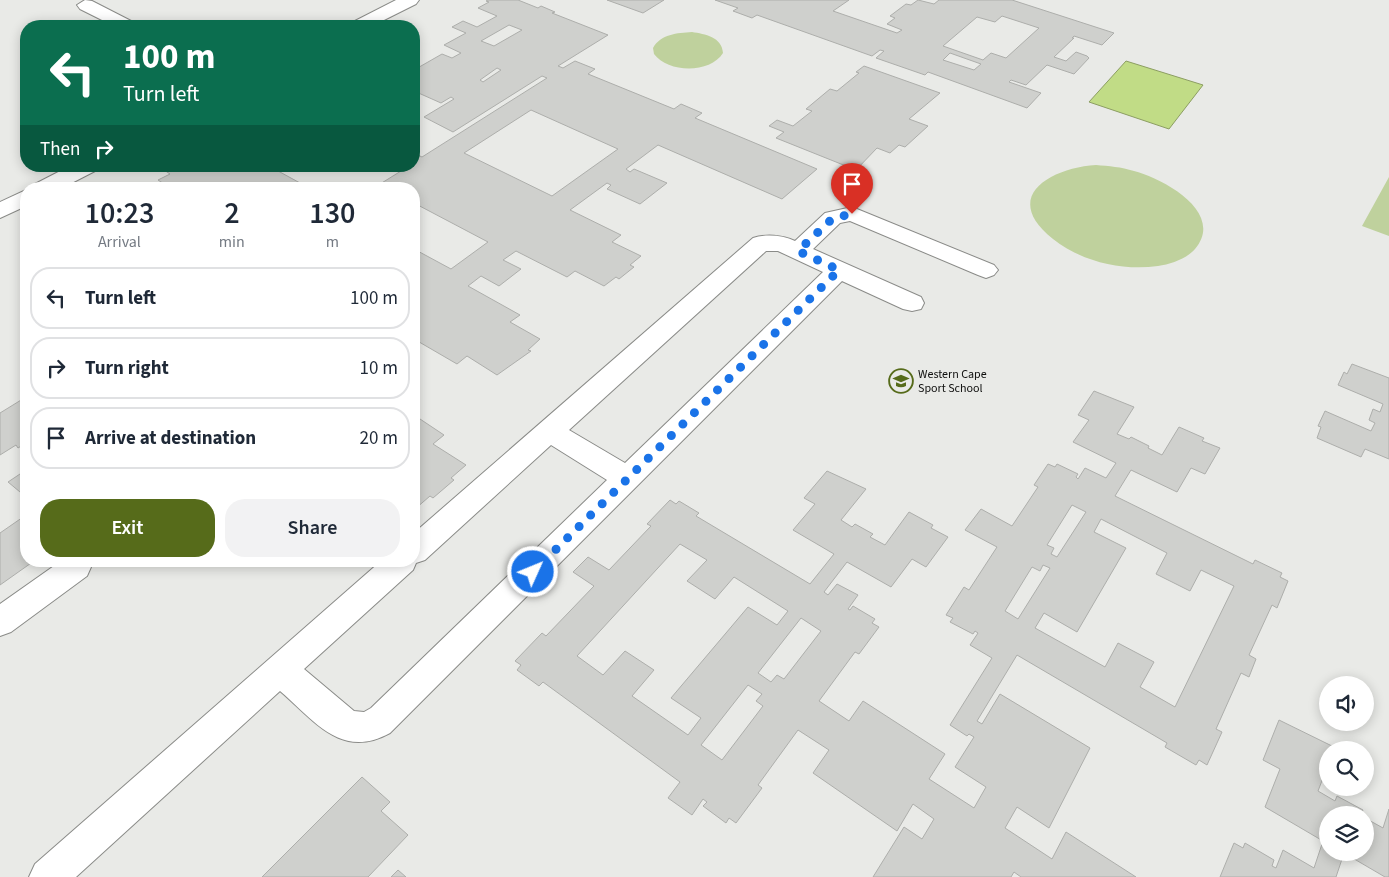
<!DOCTYPE html>
<style>
body{margin:0;font-family:"Source Sans 3",sans-serif;background:#f2f2f3;color:#1f2937;height:100vh;display:flex;flex-direction:column;font-size:19px;white-space:nowrap}
*{box-sizing:border-box;margin:0}
p{font-size:16px;color:#747a83}
.icon{flex:none;width:28px;height:28px;fill:none;stroke:currentColor;stroke-width:2;stroke-linecap:round;stroke-linejoin:round}
.map{position:relative;flex:1;overflow:hidden}
.panel{position:absolute;left:20px;top:182px;width:400px;height:385px;display:flex;flex-direction:column;background:#fff;border-radius:20px;box-shadow:0 2px 12px #0003}
.panel>*{flex:none}
.hud{position:absolute;left:20px;top:20px;width:400px;height:152px;border-radius:20px;box-shadow:0 2px 12px #0003;background:#0b6e4f;color:#fff;overflow:hidden}
.fabs{position:absolute;left:1319px;top:676px;display:grid;gap:10px}
.fabs a{display:grid;place-items:center;width:55px;height:55px;border-radius:50%;background:#fff;box-shadow:0 2px 12px #0003;font-size:25px}
.pin{position:absolute;display:grid;place-items:center;width:42px;height:42px;color:#fff;margin:-51px -21px;border-radius:50% 50% 50% 0;rotate:-45deg;box-shadow:0 0 5px #0007}
.pin .icon{rotate:45deg}
.me{position:absolute;width:55px;margin:-28px;rotate:46deg;stroke-linejoin:round;filter:drop-shadow(0 0 4px #0008)}
.turn{display:flex;align-items:center;gap:18px;height:105px;padding:0 20px;font-size:22px}
.turn .icon{width:65px;height:65px;stroke-width:2.5}
.turn b{display:block;font-size:35px;line-height:42px}
.then{display:flex;align-items:center;height:48px;padding:0 20px;background:#0003;gap:10px;font-size:19px}
.eta{display:flex;justify-content:space-evenly;align-items:center;height:85px;text-align:center}
.eta b{font-size:30px;font-weight:600;line-height:35px}
.action{display:flex;gap:10px;margin-top:auto;padding:10px 20px}
.action a{flex:1;height:58px;border-radius:20px;background:#566b1a;color:#fff;font-size:20px;font-weight:600;line-height:58px;text-align:center}
.action a+a{background:#f2f2f3;color:#1f2937}
ul{padding:0;list-style:none}
li{display:flex;align-items:center;gap:15px;height:62px;margin:0 10px 8px;padding:0 10px;border:2px solid #e0e1e3;border-radius:20px}
li div{flex:1}
li b{display:block;font-size:19px}
li em{font-style:normal}
.map>svg:first-child{display:block}
.green{fill:#bfd19d}
.water{fill:#c1dc86;stroke:#8c9e62}
.building{fill:#cfd0cd;stroke:#adaeab;fill-rule:evenodd}
.lines{fill:none;stroke-linecap:round;stroke-linejoin:round}
.minor-casing{stroke:#8a8b88;stroke-width:2}
.minor{fill:#fff;fill-rule:evenodd}
.route{stroke:#1a73e8;stroke-width:9;stroke-dasharray:0 16.2}
.labels{text-anchor:middle;dominant-baseline:central;stroke-width:4;stroke-linejoin:round;paint-order:stroke}
.poi-label{font-size:12px;fill:#0f0f0e;stroke:#e9eae7;text-anchor:start}
</style>
<div class="map">
<svg width="1389" height="877" viewBox="0 0 1389 877">
<rect width="100%" height="100%" fill="#e9eae7"/>
<path class="green" d="M692,32C705,34 722,37 723,53C710,74 668,73 654,54L653,48C661,34 677,33 692,32Z
M1096,165C1109,166 1121,167 1134,171C1162,178 1226,212 1195,249C1186,259 1171,264 1158,266C1123,271 1082,262 1053,239C1000,197 1050,168 1096,165Z
M1389,177V236L1362,226Z"/>
<path class="water" d="M1126,61L1203,85L1169,129L1089,102Z"/>
<path class="building" d="M488,0H518L538,8L541,6L555,12L552,13L608,35L558,66L563,68L575,61L595,69L588,74L674,109L681,104L702,113L695,118L817,169L782,199L658,145L626,169L630,172L634,169L667,183L640,204L607,189L611,185L607,183L570,210L621,235L612,242L641,256L630,265L634,267L619,279L616,277L604,286L575,271L567,277L516,251L503,260L521,269L499,286L481,276L468,286L520,315L510,322L540,339L528,350L531,351L497,375L467,356L457,364L414,339V249L451,269L488,242L414,203V189H372L401,171L392,166H414V153L422,157L547,78L542,76L453,132L424,117L454,99L451,97L441,103L414,91V70L442,54L452,58L461,53L444,45L466,33L452,27L463,21L477,27L497,16L478,8L489,2L486,1ZM509,25L522,30L494,46L481,41ZM497,68L501,70L483,82L480,80ZM531,110L618,149L552,196L464,153Z
M607,0H664L643,13Z
M715,0H849L833,11L897,33L902,30L887,24L895,18L890,16L906,4L911,5L918,0L934,4L939,0H1012L1114,33L1102,45L1074,36L1072,38H1074L1054,57L1066,61L1076,52L1087,56L1089,58L1074,74L1047,65L1026,85L1011,80L1009,82L1041,93L1027,108L928,72L925,75L876,58L884,51L880,50L872,56L757,15L752,18L733,11L738,8ZM1002,16L1039,28L1006,58L991,53L983,60L943,46L977,17L995,22ZM950,53L981,64L974,70L943,60Z
M864,66L940,93L909,119L928,126L905,147L899,145L890,153L877,148L856,170L776,138L784,132L769,126L777,120L793,126L812,111L806,109L830,89L837,91L859,73L856,72Z
M164,166H269L311,189H172L158,180L170,174L161,168Z
M1352,364L1389,378V459L1365,449L1361,457L1317,438L1321,427L1318,426L1325,411L1371,431L1375,423L1369,420L1373,409L1380,412L1383,404L1338,385L1344,372L1347,374Z
M1094,391L1134,407L1117,434L1129,439L1131,437L1149,446L1148,448L1162,455L1179,427L1204,438L1202,441L1220,448L1205,474L1191,468L1177,492L1131,470L1115,496L1253,564L1255,560L1282,573L1280,577L1288,581L1277,608L1272,605L1249,655L1256,659L1249,677L1241,673L1216,729L1222,732L1207,765L1199,760L1196,765L1165,747L1167,743L1017,655L977,721L982,724L1000,694L1090,748L1049,828L1017,807L1005,828L1052,859L1066,832L1136,877H1021L1014,872L1011,877H873L904,827L922,839L934,819L913,804L897,831L813,773L829,750L798,730L758,785L762,788L736,823L729,818L726,823L703,806L707,802L703,799L692,815L668,798L680,782L543,682L539,686L517,670L521,665L515,661L542,633L546,636L594,586L573,572L588,557L609,570L651,526L647,524L670,500L676,504L679,501L699,513L696,516L810,584L834,554L793,530L815,504L804,498L827,471L866,489L841,520L852,527L855,524L873,534L870,537L885,545L909,512L933,525L931,528L948,537L926,567L912,559L891,587L847,562L824,592L828,595L837,584L858,595L848,609L850,610L853,606L875,619L872,623L879,627L859,654L855,652L819,701L849,721L863,701L945,754L929,779L974,808L986,787L955,767L974,737L969,734L967,736L950,725L992,658L970,645L978,633L975,631L973,634L950,622L953,618L946,615L964,587L969,590L997,547L965,530L981,509L1012,526L1038,487L1034,485L1048,464L1055,467L1057,464L1078,474L1076,477L1078,479L1085,468L1106,478L1116,463L1073,442L1089,420L1078,415ZM1072,505L1086,512L1057,557L1051,554L1054,548L1047,545ZM1101,519L1167,553L1156,574L1190,591L1201,570L1234,586L1175,707L1140,687L1154,662L1118,643L1105,667L1035,628L1044,613L1077,632L1126,548L1094,532ZM680,544L707,560L687,581L715,599L734,577L788,611L777,625L748,607L671,698L701,718L688,735L632,696L654,670L625,651L603,675L577,656ZM1043,565L1050,568L1018,619L1005,611L1032,567L1040,571ZM801,618L821,631L784,679L777,675L771,682L758,673ZM748,685L762,694L756,701L763,706L722,760L701,745Z
M26,397V443L18,448L16,445L0,455V413Z
M414,415L444,435L433,444L466,465L451,478L454,480L433,498L430,496L415,509Z
M26,470V497L8,482Z
M26,515V561H34L0,585V533Z
M1279,720L1334,747L1333,750H1328V765L1318,791L1335,801L1337,796L1363,810L1361,815H1328V852H1365V818L1383,828L1389,809V877H1385L1344,853L1336,877H1220L1234,843L1243,848L1245,843L1274,860L1272,866L1276,868L1283,850L1314,868L1323,841L1265,807L1280,769L1263,760Z
M362,777L390,802L381,811L408,835L368,877H262Z
M398,870L406,877H391Z"/>
<g class="lines">
<g class="minor-casing">
<path id="minor" d="M85,0L92,1L133,22L136,26H114L80,9L77,5Z
M396,0H419L416,4L372,26H350L353,22Z
M70,166H97L95,171L60,189H32L35,184Z
M26,190V206L0,218V202Z
M852,207L994,265L998,270L994,275L986,278L978,275L850,221L840,223L813,249L921,297L924,303L921,309L912,311L903,309L842,281L390,733C341,760 315,721 280,691L76,877H29L35,864L381,561H414V533L753,238C766,234 782,235 795,241L825,213ZM766,251H778L823,272L625,463L569,430ZM551,445L607,480L371,708L364,712L354,711L304,669L413,570L416,563L425,560Z
M61,561H88L91,567L87,576L11,632L0,636V604Z"/>
</g>
<use href="#minor" class="minor"/>
</g>
<g class="lines">
<path class="route" d="M533,572L839,270L798,251L833,218L852,214"/>
</g>
<defs>
<g id="school-ring" transform="scale(1.25)"><circle r="9.5" fill="#e9eae7" stroke="#566b1a" stroke-width="1.5"/><path d="M0-5L7-2L0 1L-7-2ZM-4 1L0 2.5L4 1V4Q0 6-4 4Z" fill="#566b1a"/></g>
</defs>
<g fill-rule="evenodd">
<use href="#school-ring" x="901" y="381"/>
</g>
<g class="labels">
<g class="poi-label">
<text x="918" y="374">Western Cape<tspan x="918" dy="14">Sport School</tspan></text>
</g>
</g>
</svg>
<div class="fabs">
<a><svg class="icon" aria-label="sound" viewBox="0 0 24 24"><path d="M4 9h4l5-4v14l-5-4H4zM17 9q2 3 0 6"/></svg></a>
<a><svg class="icon" aria-label="search" viewBox="0 0 24 24"><circle cx="10" cy="10" r="6"/><path d="M15 15l6 6"/></svg></a>
<a><svg class="icon" aria-label="layers" viewBox="0 0 24 24"><path d="M12 4l9 5-9 5-9-5zM3 14l9 5 9-5"/></svg></a>
</div>
<div class="pin" style="left:852px;top:214px;background:#d93025"><svg class="icon" aria-label="arrive" viewBox="0 0 24 24"><path d="M6 21V4h12l-3 4 3 4H6"/></svg></div>
<svg class="me" style="left:533px;top:572px" viewBox="-20 -20 40 40"><circle r="17" fill="#1a73e8" stroke="#fff" stroke-width="3"/><path d="M0-11L8 9 0 5-8 9z" fill="#fff"/></svg>
<div class="hud">
<div class="turn"><svg class="icon" aria-label="left" viewBox="0 0 24 24"><path d="M17 20v-9H6M10 6l-5 5 5 5"/></svg><div><b>100 m</b>Turn left</div></div>
<div class="then">Then<svg class="icon" aria-label="right" viewBox="0 0 24 24"><path d="M7 20v-9h11M14 6l5 5-5 5"/></svg></div>
</div>
<section class="panel">
<div class="eta">
<div><b>10:23</b><p>Arrival</p></div>
<div><b>2</b><p>min</p></div>
<div><b>130</b><p>m</p></div>
</div>
<ul>
<li><svg class="icon" aria-label="left" viewBox="0 0 24 24"><path d="M17 20v-9H6M10 6l-5 5 5 5"/></svg><div><b>Turn left</b></div><em>100 m</em></li>
<li><svg class="icon" aria-label="right" viewBox="0 0 24 24"><path d="M7 20v-9h11M14 6l5 5-5 5"/></svg><div><b>Turn right</b></div><em>10 m</em></li>
<li><svg class="icon" aria-label="arrive" viewBox="0 0 24 24"><path d="M6 21V4h12l-3 4 3 4H6"/></svg><div><b>Arrive at destination</b></div><em>20 m</em></li>
</ul>
<div class="action"><a>Exit</a><a>Share</a></div>
</section>
</div>
